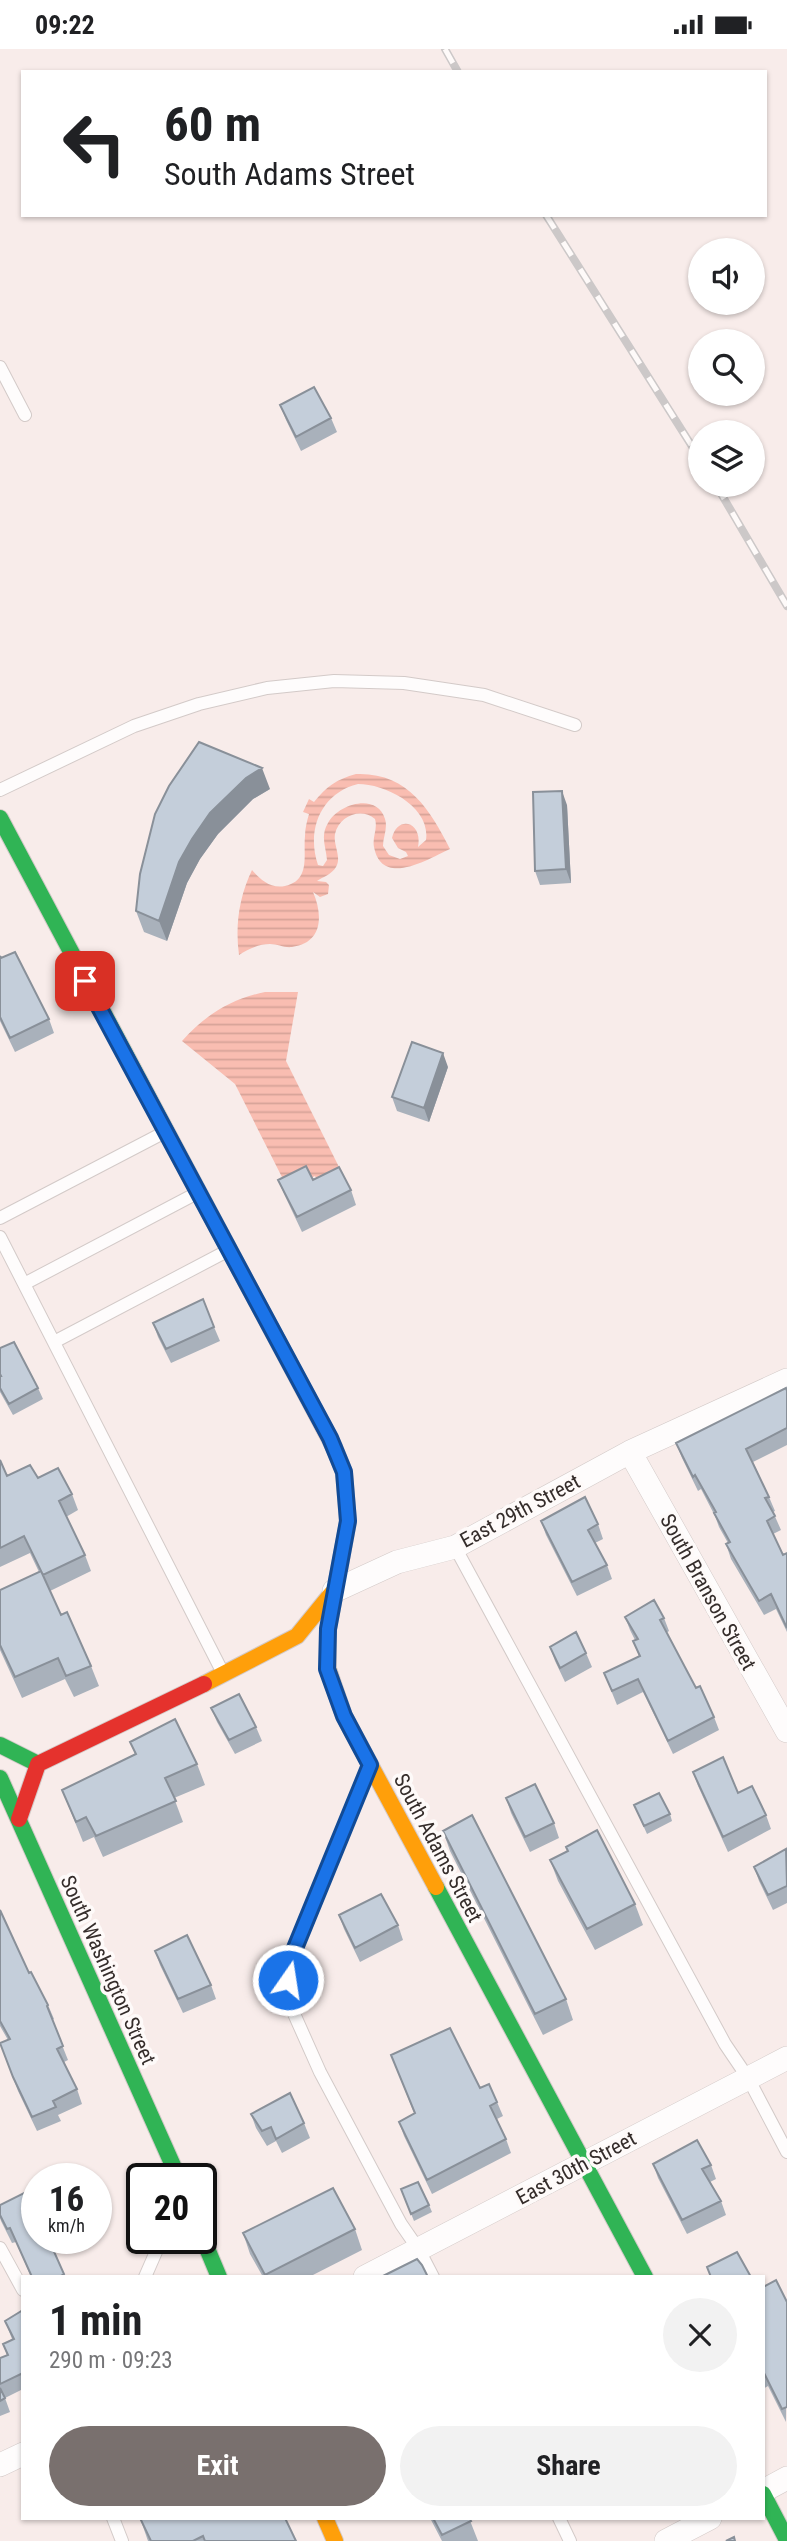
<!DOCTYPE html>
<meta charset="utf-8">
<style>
body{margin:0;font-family:"Roboto Condensed",sans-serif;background:#f2f2f2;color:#202124;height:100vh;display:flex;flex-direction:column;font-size:26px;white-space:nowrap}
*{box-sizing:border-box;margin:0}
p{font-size:23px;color:#757577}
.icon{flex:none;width:38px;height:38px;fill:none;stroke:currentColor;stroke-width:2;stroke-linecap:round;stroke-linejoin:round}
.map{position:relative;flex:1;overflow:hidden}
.panel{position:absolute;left:21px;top:2226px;width:744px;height:245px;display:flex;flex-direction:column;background:#fff;border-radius:0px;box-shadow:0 2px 5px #0004}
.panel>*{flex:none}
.banner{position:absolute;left:21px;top:21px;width:746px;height:147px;border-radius:0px;box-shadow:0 2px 5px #0004;background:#fff;color:#202124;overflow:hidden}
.tools{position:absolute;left:688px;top:189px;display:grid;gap:14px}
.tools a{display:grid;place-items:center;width:77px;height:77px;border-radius:50%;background:#fff;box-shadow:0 2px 5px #0004;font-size:35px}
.speed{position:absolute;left:21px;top:2114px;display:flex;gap:14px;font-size:35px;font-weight:700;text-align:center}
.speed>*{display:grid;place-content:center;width:91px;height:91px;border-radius:50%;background:#fff;box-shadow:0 2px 5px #0004;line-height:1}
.speed small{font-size:18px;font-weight:400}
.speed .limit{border:4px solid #111;border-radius:10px;background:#fff;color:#111}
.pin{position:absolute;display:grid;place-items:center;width:60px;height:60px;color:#fff;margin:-30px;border-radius:14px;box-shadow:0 4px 10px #0006}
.me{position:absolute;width:77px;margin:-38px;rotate:13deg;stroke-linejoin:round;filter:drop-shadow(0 0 5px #0008)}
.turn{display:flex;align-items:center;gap:24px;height:147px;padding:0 28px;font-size:32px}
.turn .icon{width:91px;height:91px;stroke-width:2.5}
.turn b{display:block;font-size:49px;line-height:60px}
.round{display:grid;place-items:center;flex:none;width:74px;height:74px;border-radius:37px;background:#f2f2f2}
.summary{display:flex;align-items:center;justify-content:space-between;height:119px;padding:0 28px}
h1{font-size:42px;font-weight:700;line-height:52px}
.action{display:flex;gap:14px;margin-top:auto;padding:14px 28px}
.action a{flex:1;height:80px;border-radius:42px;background:#79706e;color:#fff;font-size:28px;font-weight:700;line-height:80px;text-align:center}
.action a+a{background:#f2f2f2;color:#202124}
.status{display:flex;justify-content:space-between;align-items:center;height:49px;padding:0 35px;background:#fff;direction:ltr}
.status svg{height:19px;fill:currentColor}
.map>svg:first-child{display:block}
.water{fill:url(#water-rules);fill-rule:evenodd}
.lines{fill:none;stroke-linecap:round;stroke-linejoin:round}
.lane-casing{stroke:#d3cac8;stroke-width:14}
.street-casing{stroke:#d3cac8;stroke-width:24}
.fast-casing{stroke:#d3cac8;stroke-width:18}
.slow-casing{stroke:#d3cac8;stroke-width:18}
.jam-casing{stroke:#d3cac8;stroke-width:18}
.lane{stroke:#fefcfc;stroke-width:12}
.street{stroke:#fefcfc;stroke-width:23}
.fast{stroke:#30b455;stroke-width:16}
.slow{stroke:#ff9f0a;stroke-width:16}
.jam{stroke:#e5322d;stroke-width:16}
.rail-casing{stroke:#ccc8c8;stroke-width:8}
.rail{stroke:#fefaf9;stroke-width:5;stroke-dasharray:16;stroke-linecap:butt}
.wall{fill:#a9b1bb}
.shaded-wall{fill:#899099}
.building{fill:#c4ceda;stroke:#899099;stroke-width:2}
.route-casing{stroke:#114b97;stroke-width:18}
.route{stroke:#1a73e8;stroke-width:12}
.labels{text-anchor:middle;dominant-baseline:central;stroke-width:7;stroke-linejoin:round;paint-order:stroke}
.street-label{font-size:21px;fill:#352d2b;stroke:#fefaf9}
</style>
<div class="status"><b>09:22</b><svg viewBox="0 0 49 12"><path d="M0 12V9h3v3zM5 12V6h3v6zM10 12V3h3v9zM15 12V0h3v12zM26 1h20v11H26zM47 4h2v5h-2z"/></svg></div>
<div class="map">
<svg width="787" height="2492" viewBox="0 0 787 2492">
<defs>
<pattern id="water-rules" width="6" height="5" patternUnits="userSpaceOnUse" patternTransform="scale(1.75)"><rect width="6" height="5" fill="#f9bdb1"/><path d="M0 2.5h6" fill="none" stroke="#d6a398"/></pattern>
</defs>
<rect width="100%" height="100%" fill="#f8ecea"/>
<path class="water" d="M356,725C407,723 430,760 450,800C428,810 382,839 374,798C372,788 378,780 375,770C361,758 339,767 335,785C333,796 342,808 336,818C332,825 323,828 317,832L326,833L329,836L328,845L320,848L313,843C323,866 323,894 292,898C284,899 278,895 270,895C259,895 248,900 239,906C235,877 239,848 252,821C260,830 270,840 285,837C311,831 303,806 305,787C305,779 307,772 309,765L303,763L309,750L314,753C326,738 337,730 356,725ZM358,735C386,735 431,758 426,791L418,798C423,772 397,766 392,789L398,799L406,803L408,807L400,810L389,806L383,797C383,788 388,779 385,770C377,743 338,755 328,774C320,787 326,798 327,811L323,817L318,816C306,781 321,744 358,735Z
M265,943H298L286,1012L345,1130L323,1141L315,1127L288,1140L235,1035L182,992C205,966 231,950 265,943Z"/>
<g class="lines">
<g class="lane-casing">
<path id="lane" d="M0,318L25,366
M0,741L134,677L199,655L267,639L334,632L404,634L484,646L575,676
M0,1169L165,1083
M0,1188L224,1626
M24,1235L197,1144
M54,1293L229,1201
M455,1498L725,1995L748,2029L787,2103
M367,1723L293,1904L288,1932L287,1949L320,2023L401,2175L419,2201L433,2228
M0,2199L23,2241
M145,2228L162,2189
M113,2469L122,2492
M559,2469L570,2492"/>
</g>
<g class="street-casing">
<path id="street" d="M630,1403L787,1682
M334,1542L397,1513L455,1498L630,1403L787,1331
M365,2228L787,2009
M0,2416L23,2405
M763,2442L787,2429
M666,2492L710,2469"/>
</g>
<g class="fast-casing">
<path id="fast" d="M0,769L240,1221
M0,1696L38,1715
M0,1729L179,2130
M436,1838L645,2228
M201,2185L219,2228
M763,2445L787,2491"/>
</g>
<g class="slow-casing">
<path id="slow" d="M334,1398L344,1423L348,1473L328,1580V1620L344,1667L436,1838
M204,1635L297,1587L332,1544
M325,2469L335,2492"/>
</g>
<g class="jam-casing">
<path id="jam" d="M240,1221L334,1398
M19,1770L38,1715L204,1635"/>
</g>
<use href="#lane" class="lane"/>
<use href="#street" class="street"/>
<use href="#fast" class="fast"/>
<use href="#slow" class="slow"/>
<use href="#jam" class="jam"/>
<g class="rail-casing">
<path id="rail" d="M445,0L458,23
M546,166L700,410
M716,436L787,557"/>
</g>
<use href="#rail" class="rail"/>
</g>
<path class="wall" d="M280,356L331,369L337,383L301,402L286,371Z
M270,740L253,750L218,785L200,810L187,834L167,892L144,883L136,862L155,765Z
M567,756L571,834L540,836L535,822Z
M0,907L49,970L54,984L15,1003L0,972Z
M448,1018L429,1073L397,1062L392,1048Z
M278,1131H313L351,1141L356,1156L302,1183L284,1145Z
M153,1274L214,1278L220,1292L171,1314L158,1288Z
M0,1299L38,1339L43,1350L13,1366L0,1343Z
M787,1342V1396L753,1413L769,1448L775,1462L773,1463L781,1481L773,1485L783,1506L787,1504V1583L776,1560L764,1566L731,1510L726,1495L728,1494L719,1478L715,1467L701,1440L698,1442L682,1409L676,1394Z
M0,1411L7,1427L38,1429L72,1445L78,1461L66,1468L85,1506L91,1522L50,1542L61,1566L91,1617L99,1637L74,1648L65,1630L22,1649L0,1601V1541L39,1523L30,1504L0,1518Z
M541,1472L598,1475L603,1490L595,1494L607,1516L612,1530L577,1547L546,1486Z
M625,1568L664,1569L669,1582L666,1584L696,1639L714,1668L719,1681L673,1705L643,1643L617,1656L604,1624L639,1607L633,1592L635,1591L630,1581Z
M550,1598L586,1604L592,1618L565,1633L555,1612Z
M211,1659L256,1678L262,1692L235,1705L217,1673Z
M130,1693L197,1715L205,1736L174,1749L183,1773L103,1808L94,1788L83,1793L62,1741L135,1705Z
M693,1723L738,1744L766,1766L771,1780L728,1803L698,1737Z
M506,1749L554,1774L559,1789L530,1803L511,1764Z
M634,1756L670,1765L672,1772L647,1785Z
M443,1782L566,1950L573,1971L543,1986L450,1802Z
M787,1801V1854L773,1861L759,1832L754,1818Z
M550,1811L635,1855L643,1876L595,1901L558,1832Z
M0,1861L29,1924L48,1956L54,1970L52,1971L68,2011L64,2013L77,2040L82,2055L58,2066L61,2072L37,2082L18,2042L0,1994L8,1991L0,1977Z
M339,1866L398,1876L403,1891L360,1913L344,1880Z
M155,1902L211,1936L216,1950L183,1964L160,1916Z
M391,2006L480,2039L497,2053L503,2067L497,2070L506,2090L511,2104L432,2145L404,2087L399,2073L414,2064Z
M251,2065L304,2074L310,2089L282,2104L276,2092L267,2097L256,2079Z
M653,2115L711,2116L716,2130L710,2133L721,2152L726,2166L687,2185L658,2129Z
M401,2140L429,2156L432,2163L414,2172Z
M0,2156L37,2189H48L65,2228H31L16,2193L12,2194L1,2172L0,2169Z
M355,2180L362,2201L309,2228H263L250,2205L243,2184Z
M763,2238L787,2253L786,2373L768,2337L763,2340Z
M23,2261V2340L5,2349L10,2363L0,2367V2309L7,2306L3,2295L12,2290L5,2272Z
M140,2469L296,2492H148Z
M430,2469H469L478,2492H442Z"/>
<path class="shaded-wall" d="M262,719L270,740L253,750L218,785L200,810L187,834L167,892L159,872L179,813L192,790L210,764L246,729Z
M562,742L567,756L571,834L566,820Z
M443,1004L448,1018L429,1073L424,1059Z"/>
<path class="building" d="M314,338L331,369L296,388L280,356Z
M199,693L262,719L246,729L210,764L192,790L179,813L159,872L136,862L140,825L155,765L169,737Z
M562,742L566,820L535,822L533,743Z
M15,903L49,970L10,989L0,968V907L1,909Z
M412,993L443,1004L424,1059L392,1048Z
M306,1117L313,1131L339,1118L351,1141L297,1168L278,1131Z
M203,1250L214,1278L166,1300L153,1274Z
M14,1293L38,1339L9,1355L0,1339V1327H1L0,1325V1299Z
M786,1339L787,1342V1379L746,1400L769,1448L765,1449L775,1467L767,1472L783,1506L787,1504V1579L771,1545L759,1552L726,1495L730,1493L714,1464L716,1463L695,1426L693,1428L676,1394Z
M0,1411L7,1427L30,1416L38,1429L58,1419L72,1445L59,1452L85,1506L43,1526L24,1487L0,1499Z
M585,1448L598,1475L588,1481L607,1516L572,1533L541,1472Z
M41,1522L61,1566L67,1563L91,1617L66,1627L58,1609L15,1628L0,1596V1541Z
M654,1551L664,1569L660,1571L696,1639L700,1637L714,1668L668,1692L638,1630L612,1642L604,1624L640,1607L633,1592L638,1590L625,1568Z
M576,1583L586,1604L560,1619L550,1598Z
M239,1645L256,1678L229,1691L211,1659Z
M175,1670L197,1715L165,1729L176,1752L96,1787L86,1768L76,1773L62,1741L136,1705L130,1693Z
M723,1708L738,1744L752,1737L766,1766L723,1788L693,1723Z
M535,1735L554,1774L525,1788L506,1749Z
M659,1744L670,1765L644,1777L634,1756Z
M472,1766L566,1950L535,1965L443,1782Z
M597,1781L635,1855L587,1880L550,1811L568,1802L566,1798Z
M786,1800L787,1837L768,1846L754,1818Z
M381,1845L398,1876L355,1899L339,1866Z
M0,1861L29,1924L31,1923L48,1956L47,1957L63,1997L57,2000L77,2040L53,2052L56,2058L32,2068L13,2028L0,1994L10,1990L0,1972Z
M187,1886L211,1936L178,1950L155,1902Z
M450,1979L480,2039L489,2035L497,2053L490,2057L506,2090L427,2131L399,2073L415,2064L391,2006Z
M290,2044L304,2074L276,2090L271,2078L262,2082L251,2065Z
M697,2091L711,2116L702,2120L721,2152L682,2171L653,2115Z
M418,2133L429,2156L411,2165L401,2140Z
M34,2139L37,2146V2189H48L64,2225L59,2228H32L10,2179L7,2180L0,2166V2156Z
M333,2139L355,2180L265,2226L243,2184Z
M737,2203L751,2228H711L707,2218Z
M417,2210L422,2216L428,2228H381Z
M776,2231L787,2253V2358L782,2360L764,2324H763V2238Z
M23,2261V2324L0,2335V2309L8,2306L3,2295L14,2290L5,2272Z
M0,2339L5,2349L0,2352Z
M140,2469H285L296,2492H205L203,2487L193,2492H151Z
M433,2469H469L471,2472L442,2486Z
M734,2488L735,2492H726Z"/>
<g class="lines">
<g class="route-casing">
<path id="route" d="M85,932L330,1389L344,1423L348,1472L328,1580L327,1620L344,1667L370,1716L293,1904L288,1931"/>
</g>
<use href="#route" class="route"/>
</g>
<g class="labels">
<g class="street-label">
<text transform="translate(520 1462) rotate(-28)">East 29th Street</text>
<text transform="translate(708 1543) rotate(61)">South Branson Street</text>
<text transform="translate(438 1799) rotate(62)">South Adams Street</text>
<text transform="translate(108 1921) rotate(66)">South Washington Street</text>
<text transform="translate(576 2119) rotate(-28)">East 30th Street</text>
</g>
</g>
</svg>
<div class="tools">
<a><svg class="icon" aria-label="sound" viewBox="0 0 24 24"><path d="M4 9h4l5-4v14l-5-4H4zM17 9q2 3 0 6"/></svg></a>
<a><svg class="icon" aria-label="search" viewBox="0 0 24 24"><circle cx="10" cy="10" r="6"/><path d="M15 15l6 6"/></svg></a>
<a><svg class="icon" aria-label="layers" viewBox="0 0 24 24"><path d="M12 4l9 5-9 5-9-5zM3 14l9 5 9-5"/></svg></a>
</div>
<div class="speed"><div>16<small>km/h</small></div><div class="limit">20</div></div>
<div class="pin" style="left:85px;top:932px;background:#d93025"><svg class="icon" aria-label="arrive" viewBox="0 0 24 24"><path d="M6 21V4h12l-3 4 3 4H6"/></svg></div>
<svg class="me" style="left:288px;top:1931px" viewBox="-20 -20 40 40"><circle r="17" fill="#1a73e8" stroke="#fff" stroke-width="3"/><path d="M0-11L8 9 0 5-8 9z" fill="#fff"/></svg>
<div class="banner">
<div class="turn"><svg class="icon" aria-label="left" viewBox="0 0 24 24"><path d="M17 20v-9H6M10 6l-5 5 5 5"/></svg><div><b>60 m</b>South Adams Street</div></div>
</div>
<section class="panel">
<div class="summary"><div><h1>1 min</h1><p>290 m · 09:23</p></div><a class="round"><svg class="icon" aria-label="close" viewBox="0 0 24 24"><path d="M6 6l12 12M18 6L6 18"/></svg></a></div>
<div class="action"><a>Exit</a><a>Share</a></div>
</section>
</div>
